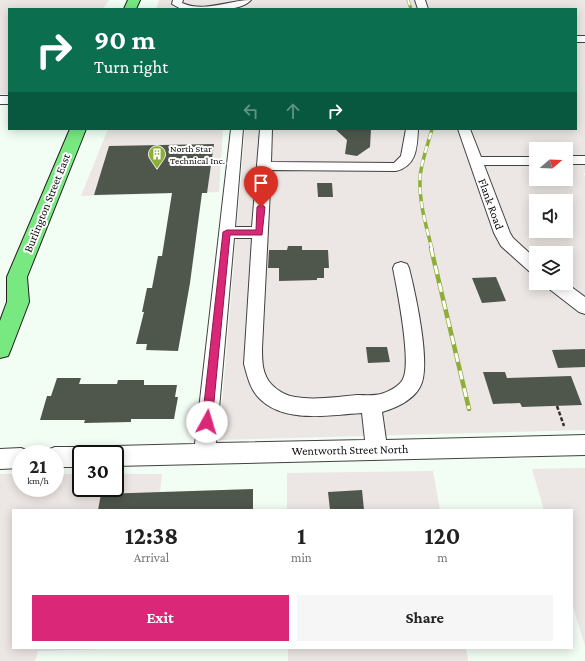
<!DOCTYPE html>
<style>
body{margin:0;font-family:"Crimson Pro",serif;background:#f6f6f6;color:#222;height:100vh;display:flex;flex-direction:column;font-size:15px;white-space:nowrap}
*{box-sizing:border-box;margin:0}
p{font-size:13px;color:#767676}
.icon{flex:none;width:22px;height:22px;fill:none;stroke:currentColor;stroke-width:2;stroke-linecap:round;stroke-linejoin:round}
.map{position:relative;flex:1;overflow:hidden}
.details{position:absolute;left:12px;top:509px;width:561px;height:140px;display:flex;flex-direction:column;background:#fff;border-radius:0px;box-shadow:0 2px 10px #0003}
.details>*{flex:none}
.top-card{position:absolute;left:8px;top:8px;width:569px;height:122px;border-radius:0px;box-shadow:0 2px 10px #0003;background:#0b6e4f;color:#fff;overflow:hidden}
.needle{width:26px;rotate:71deg}
.controls{position:absolute;left:529px;top:142px;display:grid;gap:8px}
.controls a{display:grid;place-items:center;width:44px;height:44px;border-radius:0px;background:#fff;box-shadow:0 2px 10px #0003;font-size:20px}
.speed{position:absolute;left:12px;top:445px;display:flex;gap:8px;font-size:20px;font-weight:700;text-align:center}
.speed>*{display:grid;place-content:center;width:52px;height:52px;border-radius:50%;background:#fff;box-shadow:0 2px 10px #0003;line-height:1}
.speed small{font-size:10px;font-weight:400}
.speed .limit{border:2px solid #111;border-radius:6px;background:#fff;color:#111}
.pin{position:absolute;display:grid;place-items:center;width:34px;height:34px;color:#fff;margin:-41px -17px;border-radius:50% 50% 50% 0;rotate:-45deg;box-shadow:0 0 4px #0007}
.pin .icon{rotate:45deg}
.me{position:absolute;width:44px;margin:-22px;rotate:6deg;stroke-linejoin:round;filter:drop-shadow(0 0 3px #0008)}
.turn{display:flex;align-items:center;gap:14px;height:84px;padding:0 20px;font-size:18px}
.turn .icon{width:52px;height:52px;stroke-width:2.5}
.turn b{display:block;font-size:28px;line-height:34px}
.lanes{display:flex;align-items:center;height:38px;padding:0 20px;background:#0003;justify-content:center;gap:20px;direction:ltr}
.lanes .off{opacity:.35}
.eta{display:flex;justify-content:space-evenly;align-items:center;height:68px;text-align:center}
.eta b{font-size:24px;font-weight:700;line-height:28px}
.button{display:flex;gap:8px;margin-top:auto;padding:8px 20px}
.button a{flex:1;height:46px;border-radius:0px;background:#db2777;color:#fff;font-size:16px;font-weight:700;line-height:46px;text-align:center}
.button a+a{background:#f6f6f6;color:#222}
.map>svg:first-child{display:block}
.industrial{fill:#ece6e4;fill-rule:evenodd}
.building{fill:#4f564c}
.lines{fill:none;stroke-linecap:round;stroke-linejoin:round}
.minor-casing{stroke:#424242;stroke-width:2}
.major-casing{stroke:#202020;stroke-width:2}
.path{stroke:#313131;stroke-width:2.5;stroke-dasharray:4 2;stroke-linecap:butt}
.minor{fill:#fff;fill-rule:evenodd}
.major{fill:#78e881;fill-rule:evenodd}
.rail-far2-casing{stroke:#8dae37;stroke-width:3}
.rail-far1-casing{stroke:#8dae37;stroke-width:3.5}
.rail-casing{stroke:#8dae37;stroke-width:4.5}
.rail-far2{stroke:#fff;stroke-width:2;stroke-dasharray:5.5;stroke-linecap:butt}
.rail-far1{stroke:#fff;stroke-width:2.5;stroke-dasharray:7;stroke-linecap:butt}
.rail{stroke:#fff;stroke-width:3;stroke-dasharray:9;stroke-linecap:butt}
.route{fill:#db2777;stroke:#8e194d}
.labels{text-anchor:middle;dominant-baseline:central;stroke-width:4;stroke-linejoin:round;paint-order:stroke}
.far-poi-label{font-size:10px;fill:#0f0f0f;stroke:#fff;text-anchor:start}
.street-label{font-size:12px;fill:#0f0f0f;stroke:#fff}
</style>
<div class="map">
<svg width="585" height="661" viewBox="0 0 585 661">
<rect width="100%" height="100%" fill="#f2fdf3"/>
<path class="industrial" d="M0,0H109L103,9H9V94H0Z
M159,0H585V173L583,174L585,176V430L219,440L245,129H576V9H156ZM536,149H566V179H536ZM536,201H566V231H536ZM536,253H566V283H536Z
M108,129H223L219,192L81,196Z
M585,468V646L572,603V510H544L532,469Z
M433,471L440,510H287V473Z
M0,474H21V488H55V474H81V488H115V474H162L158,510H13V648H141L38,651L35,661H0Z
M288,648H466L468,661H288Z"/>
<path class="building" d="M335,129H371L370,147L357,156L345,154L347,140Z
M214,144L207,193H202L190,283L178,351L146,350L147,344H136L144,312H142L147,288H152L158,256H162L172,193L94,195L109,146Z
M317,183H332L333,197H318Z
M288,246H302V250H328L329,268H324V278H317V280L279,281V268H268L269,250H287Z
M496,277L506,301L482,303L472,278Z
M366,347H387L390,362L368,363Z
M585,349V367L558,368L552,350Z
M483,372H505L507,378L571,376L582,405L522,407L520,403L493,404Z
M57,378H81L79,384H117L118,380H144V385H177L175,397H178L174,419H131V422L84,423L85,420H40L47,396H51Z
M253,489V510H98L101,494Z
M362,490L364,510H330L328,492Z"/>
<g class="lines">
<g class="minor-casing">
<path id="minor" d="M173,0H183L182,3C204,13 229,0 251,0C239,14 198,9 181,9L172,4Z
M415,0H425L428,9H418Z
M576,36H585V42H576Z
M0,96H9V104H0Z
M231,129H243L235,227H252L260,129H272L271,162L394,163L401,156L406,129H418C417,147 417,166 396,171L271,170L262,348C262,361 262,375 272,385C277,390 284,394 290,396C311,401 336,397 357,395C364,395 374,396 381,394C388,392 400,386 403,379C412,362 397,289 393,268L395,264L401,262L407,264L409,268C415,292 432,367 420,387C413,400 396,408 382,412L386,440L585,435V455L115,466V454H105L108,449L115,446L195,444ZM234,238H252L244,364C247,375 250,389 259,398C284,424 330,415 362,413L365,440L216,443Z
M458,129H470L481,157H536V165H484L510,233L513,238L536,259V274L530,272L501,246L494,233Z
M566,156H585V164H566Z
M546,283H566L585,297V314L579,312L548,288Z
M55,447H81L89,450L90,454H81V467H55V454H46L47,450Z
M21,448L29,451L30,454H21V468L0,469V449Z"/>
</g>
<g class="major-casing">
<path id="major" d="M128,0H140L136,9H124Z
M70,129H86L27,277L29,302L11,349L8,356L0,358V321L7,302V277Z"/>
</g>
<path class="path" d="M557,406L564,426"/>
<use href="#minor" class="minor"/>
<use href="#major" class="major"/>
<g class="rail-far2-casing">
<path id="rail-far2" d="M408,0L411,9"/>
</g>
<g class="rail-far1-casing">
<path id="rail-far1" d="M432,249C426,226 419,202 420,178C421,162 428,144 432,129"/>
</g>
<g class="rail-casing">
<path id="rail" d="M431,248L469,409"/>
</g>
<use href="#rail-far2" class="rail-far2"/>
<use href="#rail-far1" class="rail-far1"/>
<use href="#rail" class="rail"/>
</g>
<path class="route" d="M261,204L265,207L262,235H230L212,422L211,425L207,427L204,425L202,422L223,232L227,230H256L257,207Z"/>
<defs>
<g id="building-pin" transform="scale(0.9)"><path d="M0 17L-7.5 6A9.5 9.5 0 1 1 7.5 6Z" fill="#8dae37" stroke="#fff"/><path d="M-4-6H4V6H1V3H-1V6H-4ZM-2.5-4.3h1.7v1.8h-1.7ZM.8-4.3h1.7v1.8H.8ZM-2.5-1h1.7V.8h-1.7ZM.8-1h1.7V.8H.8Z" fill="#fff"/></g>
</defs>
<g fill-rule="evenodd">
<use href="#building-pin" x="157" y="154"/>
</g>
<g class="labels">
<g class="far-poi-label">
<text x="170" y="148">North Star<tspan x="170" dy="12">Technical Inc.</tspan></text>
</g>
<g class="street-label">
<text transform="translate(47 203) rotate(-68)">Burlington Street East</text>
<text transform="translate(491 204) rotate(70)">Flank Road</text>
<text transform="translate(350 450) rotate(-1)">Wentworth Street North</text>
</g>
</g>
</svg>
<div class="controls">
<a><svg class="needle" viewBox="-14 -14 28 28"><path d="M0-13l5 13h-10z" fill="#e53935"/><path d="M0 13l5-13h-10z" fill="#767676"/></svg></a>
<a><svg class="icon" aria-label="sound" viewBox="0 0 24 24"><path d="M4 9h4l5-4v14l-5-4H4zM17 9q2 3 0 6"/></svg></a>
<a><svg class="icon" aria-label="layers" viewBox="0 0 24 24"><path d="M12 4l9 5-9 5-9-5zM3 14l9 5 9-5"/></svg></a>
</div>
<div class="speed"><div>21<small>km/h</small></div><div class="limit">30</div></div>
<div class="pin" style="left:261px;top:207px;background:#d93025"><svg class="icon" aria-label="arrive" viewBox="0 0 24 24"><path d="M6 21V4h12l-3 4 3 4H6"/></svg></div>
<svg class="me" style="left:207px;top:422px" viewBox="-20 -20 40 40"><circle r="19" fill="#fff"/><path d="M0-13L10 11 0 6-10 11z" fill="#db2777"/></svg>
<div class="top-card">
<div class="turn"><svg class="icon" aria-label="right" viewBox="0 0 24 24"><path d="M7 20v-9h11M14 6l5 5-5 5"/></svg><div><b>90 m</b>Turn right</div></div>
<div class="lanes"><svg class="icon off" aria-label="left" viewBox="0 0 24 24"><path d="M17 20v-9H6M10 6l-5 5 5 5"/></svg><svg class="icon off" aria-label="ahead" viewBox="0 0 24 24"><path d="M12 20V5M6 11l6-6 6 6"/></svg><svg class="icon" aria-label="right" viewBox="0 0 24 24"><path d="M7 20v-9h11M14 6l5 5-5 5"/></svg></div>
</div>
<section class="details">
<div class="eta">
<div><b>12:38</b><p>Arrival</p></div>
<div><b>1</b><p>min</p></div>
<div><b>120</b><p>m</p></div>
</div>
<div class="button"><a>Exit</a><a>Share</a></div>
</section>
</div>
